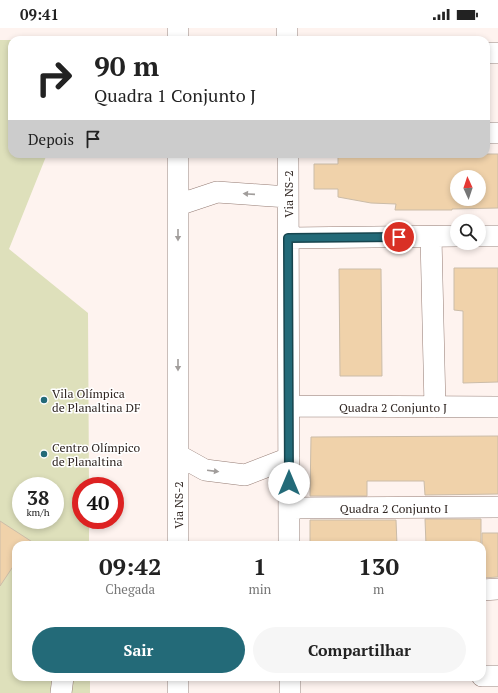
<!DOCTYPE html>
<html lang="pt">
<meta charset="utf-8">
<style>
body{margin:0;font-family:"PT Serif",serif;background:#f6f6f6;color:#222;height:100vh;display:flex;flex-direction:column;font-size:15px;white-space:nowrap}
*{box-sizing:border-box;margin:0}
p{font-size:13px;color:#767676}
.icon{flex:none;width:22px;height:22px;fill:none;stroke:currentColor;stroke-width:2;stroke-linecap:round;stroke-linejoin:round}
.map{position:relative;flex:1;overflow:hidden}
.side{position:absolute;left:12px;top:513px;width:474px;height:140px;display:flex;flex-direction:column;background:#fff;border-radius:12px;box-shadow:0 2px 6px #0003}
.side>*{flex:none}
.hud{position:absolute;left:8px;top:8px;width:482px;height:122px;border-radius:12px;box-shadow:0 2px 6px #0003;background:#fff;color:#222;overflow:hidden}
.needle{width:26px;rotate:357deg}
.buttons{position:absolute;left:450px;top:142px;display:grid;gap:8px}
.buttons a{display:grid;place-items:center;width:36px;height:36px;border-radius:50%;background:#fff;box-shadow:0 2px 6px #0003;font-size:20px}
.speed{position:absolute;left:12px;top:449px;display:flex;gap:8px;font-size:20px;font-weight:700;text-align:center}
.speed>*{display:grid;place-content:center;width:52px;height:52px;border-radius:50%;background:#fff;box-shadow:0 2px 6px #0003;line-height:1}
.speed small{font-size:10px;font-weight:400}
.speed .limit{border:6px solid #d22;background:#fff;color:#111}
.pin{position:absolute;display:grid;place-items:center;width:34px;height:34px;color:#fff;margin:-17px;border:2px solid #fff;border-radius:50%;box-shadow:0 1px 4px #0007}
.me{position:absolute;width:44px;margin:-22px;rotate:0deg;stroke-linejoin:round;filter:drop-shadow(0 0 3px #0008)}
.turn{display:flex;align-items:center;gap:14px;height:84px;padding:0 20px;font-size:18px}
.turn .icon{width:52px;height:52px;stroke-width:2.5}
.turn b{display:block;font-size:28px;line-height:34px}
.then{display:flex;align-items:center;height:38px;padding:0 20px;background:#0003;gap:8px;font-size:15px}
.eta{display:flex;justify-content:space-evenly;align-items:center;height:68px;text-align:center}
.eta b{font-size:24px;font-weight:600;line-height:28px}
.primary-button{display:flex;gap:8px;margin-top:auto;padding:8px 20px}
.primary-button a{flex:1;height:46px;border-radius:24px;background:#236a78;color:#fff;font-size:16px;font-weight:600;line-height:46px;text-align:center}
.primary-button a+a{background:#f6f6f6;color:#222}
.status{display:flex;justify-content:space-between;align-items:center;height:28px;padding:0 20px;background:#fff;direction:ltr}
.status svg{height:11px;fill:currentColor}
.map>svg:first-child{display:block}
.green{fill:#dee0bb;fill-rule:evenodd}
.building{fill:#f0d2aa;stroke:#cbbca8;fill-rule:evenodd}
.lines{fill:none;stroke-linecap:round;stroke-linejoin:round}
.minor-casing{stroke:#957c74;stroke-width:22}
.minor{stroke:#fff;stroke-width:21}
.oneway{fill:#a19d9b}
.route-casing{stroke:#17454e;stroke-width:10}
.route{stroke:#236a78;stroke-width:7}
.poi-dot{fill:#236a78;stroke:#fff;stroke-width:1.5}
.labels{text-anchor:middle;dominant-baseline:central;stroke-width:3;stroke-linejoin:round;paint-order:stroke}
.street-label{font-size:12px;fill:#2f2521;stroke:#fff}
.poi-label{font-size:12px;fill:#2f2521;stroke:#fff;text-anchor:start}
</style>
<div class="status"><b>09:41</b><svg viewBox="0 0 49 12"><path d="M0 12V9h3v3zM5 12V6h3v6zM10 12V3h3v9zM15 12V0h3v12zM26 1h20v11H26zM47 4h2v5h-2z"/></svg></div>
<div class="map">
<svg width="498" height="665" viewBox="0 0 498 665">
<rect width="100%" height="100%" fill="#fef3ef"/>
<path class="green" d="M0,12H12V126H47L9,221L88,285L89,458H81V492H89V517H16V649H90V665H0ZM21,458H55V492H21Z"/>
<path class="building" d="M338,126H498V180L452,181V182H395L396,176L371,175L338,169V161H314V136H338ZM457,149H479V171H457Z
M454,240H498V354L463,355V283L454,282Z
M339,241H381L382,348H340Z
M498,408V466L425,467L424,453H367V468H310L311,409Z
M425,491H481V517H426Z
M310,492H396L397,517H310Z
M0,493L37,517H16V534L0,558Z
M482,505H498V549L482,550Z"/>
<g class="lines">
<g class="minor-casing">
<path id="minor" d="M178,0V12
M287,0V12
M486,25H498
M486,105H498
M288,126L289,517
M178,177L217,164L288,169
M479,208H498
M431,209L435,379
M289,210L457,208
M289,378L498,379
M178,427L205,442L245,447L289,430
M289,480L498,479
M178,517V126
M482,562L498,561
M482,648H498
M178,649V665
M61,665L63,649
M290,665V649"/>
</g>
<use href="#minor" class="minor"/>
</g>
<defs><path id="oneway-solid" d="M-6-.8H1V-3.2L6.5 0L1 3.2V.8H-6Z"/></defs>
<g class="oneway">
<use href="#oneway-solid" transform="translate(249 166) rotate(-176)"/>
<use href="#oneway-solid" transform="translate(178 207) rotate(90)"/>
<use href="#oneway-solid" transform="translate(178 337) rotate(90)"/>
<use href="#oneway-solid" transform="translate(213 443) rotate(7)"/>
</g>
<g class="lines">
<g class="route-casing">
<path id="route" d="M289,455L288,210L399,209"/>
</g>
<use href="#route" class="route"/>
</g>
<g class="poi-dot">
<circle cx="44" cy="372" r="4"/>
<circle cx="44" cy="426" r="4"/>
</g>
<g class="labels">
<g class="street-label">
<text transform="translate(288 166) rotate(-90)">Via NS-2</text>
<text x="393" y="379">Quadra 2 Conjunto J</text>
<text transform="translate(178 477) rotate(-90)">Via NS-2</text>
<text x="394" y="480">Quadra 2 Conjunto I</text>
</g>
<g class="poi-label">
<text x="52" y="365">Vila Olímpica<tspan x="52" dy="14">de Planaltina DF</tspan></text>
<text x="52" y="419">Centro Olímpico<tspan x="52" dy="14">de Planaltina</tspan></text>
</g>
</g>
</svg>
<div class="buttons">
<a><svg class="needle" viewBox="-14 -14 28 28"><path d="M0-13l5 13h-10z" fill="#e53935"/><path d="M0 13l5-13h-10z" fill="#767676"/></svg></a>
<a><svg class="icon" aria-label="search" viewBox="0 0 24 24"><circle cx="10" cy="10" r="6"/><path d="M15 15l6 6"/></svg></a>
</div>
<div class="speed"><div>38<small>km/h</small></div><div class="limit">40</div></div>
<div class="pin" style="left:399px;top:209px;background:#d93025"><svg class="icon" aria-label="arrive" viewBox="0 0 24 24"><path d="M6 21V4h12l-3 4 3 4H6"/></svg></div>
<svg class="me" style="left:289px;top:455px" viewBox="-20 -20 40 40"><circle r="19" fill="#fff"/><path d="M0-13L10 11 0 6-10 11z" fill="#236a78"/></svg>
<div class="hud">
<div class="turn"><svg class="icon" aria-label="right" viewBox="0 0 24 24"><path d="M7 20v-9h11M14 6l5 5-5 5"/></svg><div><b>90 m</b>Quadra 1 Conjunto J</div></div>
<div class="then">Depois<svg class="icon" aria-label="arrive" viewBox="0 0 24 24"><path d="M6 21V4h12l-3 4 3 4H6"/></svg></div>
</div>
<section class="side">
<div class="eta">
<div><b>09:42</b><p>Chegada</p></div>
<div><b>1</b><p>min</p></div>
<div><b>130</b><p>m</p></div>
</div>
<div class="primary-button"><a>Sair</a><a>Compartilhar</a></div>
</section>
</div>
